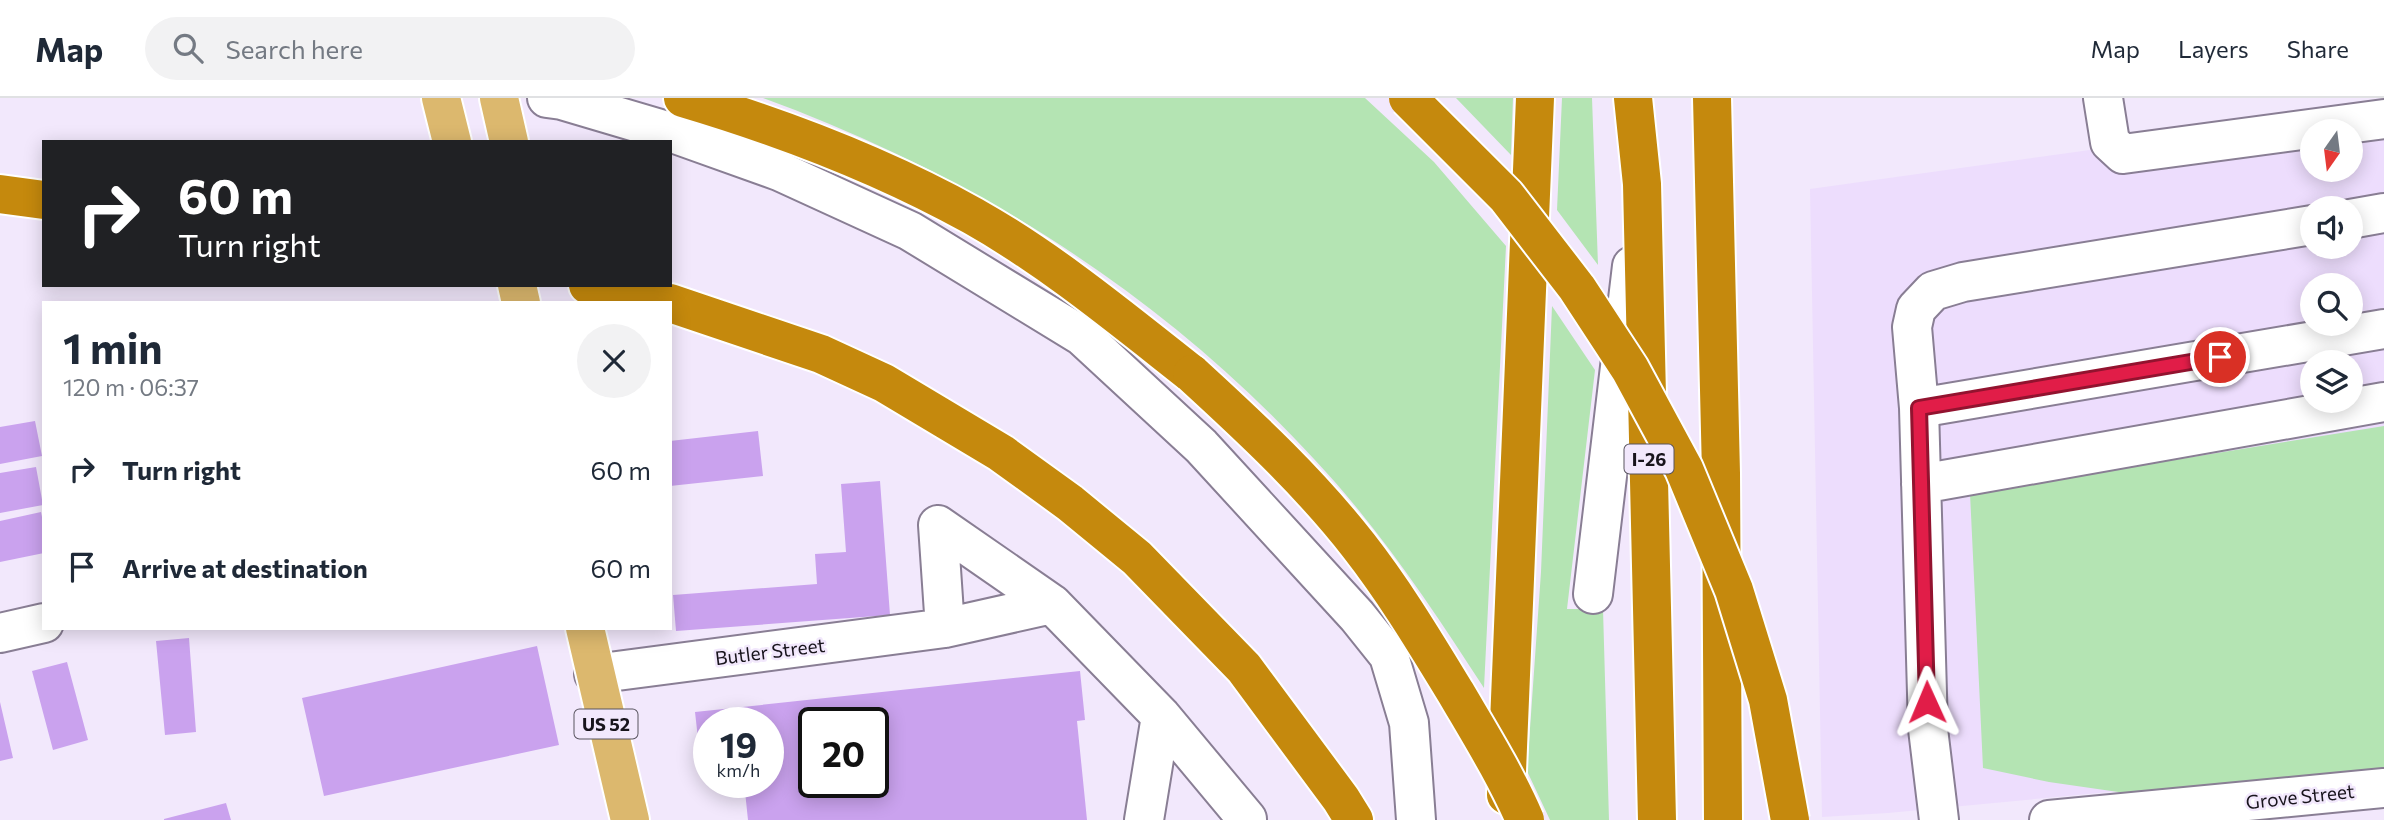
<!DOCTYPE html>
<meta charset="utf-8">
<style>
body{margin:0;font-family:Commissioner,sans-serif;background:#f2f2f3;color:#1f2937;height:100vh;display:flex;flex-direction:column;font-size:26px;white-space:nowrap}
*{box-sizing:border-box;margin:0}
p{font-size:23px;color:#747a83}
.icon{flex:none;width:38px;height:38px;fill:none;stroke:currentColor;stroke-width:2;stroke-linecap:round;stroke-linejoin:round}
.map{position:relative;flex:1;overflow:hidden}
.drawer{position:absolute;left:42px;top:203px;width:630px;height:329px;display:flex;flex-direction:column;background:#fff;border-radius:0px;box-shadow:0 4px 18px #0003}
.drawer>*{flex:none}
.guide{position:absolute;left:42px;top:42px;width:630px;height:147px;border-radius:0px;box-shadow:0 4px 18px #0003;background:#202124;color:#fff;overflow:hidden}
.needle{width:46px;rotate:194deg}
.controls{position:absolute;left:2300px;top:21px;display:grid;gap:14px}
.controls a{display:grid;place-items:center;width:63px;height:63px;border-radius:50%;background:#fff;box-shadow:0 4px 18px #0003;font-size:35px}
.speed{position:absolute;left:693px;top:609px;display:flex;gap:14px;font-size:35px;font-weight:700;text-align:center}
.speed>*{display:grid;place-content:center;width:91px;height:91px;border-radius:50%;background:#fff;box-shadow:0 4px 18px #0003;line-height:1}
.speed small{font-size:18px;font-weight:400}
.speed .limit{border:4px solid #111;border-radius:10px;background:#fff;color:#111}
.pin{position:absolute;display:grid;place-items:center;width:60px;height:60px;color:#fff;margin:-30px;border:4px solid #fff;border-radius:50%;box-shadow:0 2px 7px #0007}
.me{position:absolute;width:77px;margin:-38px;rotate:359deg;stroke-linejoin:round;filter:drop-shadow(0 0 5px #0008)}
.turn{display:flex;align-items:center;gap:24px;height:147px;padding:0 21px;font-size:32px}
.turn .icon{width:91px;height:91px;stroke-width:2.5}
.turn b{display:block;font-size:49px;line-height:60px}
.round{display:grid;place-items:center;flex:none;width:74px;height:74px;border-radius:37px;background:#f2f2f3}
.headline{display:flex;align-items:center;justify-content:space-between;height:119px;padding:0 21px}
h1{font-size:42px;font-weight:700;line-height:52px}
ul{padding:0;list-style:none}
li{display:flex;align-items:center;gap:21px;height:98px;padding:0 21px}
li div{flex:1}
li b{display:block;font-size:26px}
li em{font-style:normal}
header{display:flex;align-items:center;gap:42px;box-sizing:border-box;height:98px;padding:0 35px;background:#fff;border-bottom:2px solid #e0e1e3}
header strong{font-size:33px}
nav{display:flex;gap:38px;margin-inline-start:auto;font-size:24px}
.search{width:490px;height:63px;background:#f2f2f3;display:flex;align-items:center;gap:18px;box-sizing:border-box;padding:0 24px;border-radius:38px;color:#747a83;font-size:26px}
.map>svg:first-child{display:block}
.built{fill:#edddfd;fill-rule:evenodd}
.green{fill:#b4e4b3}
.building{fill:#caa2ee;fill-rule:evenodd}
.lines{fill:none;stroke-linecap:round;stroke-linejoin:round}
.minor-casing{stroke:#897e94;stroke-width:42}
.major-casing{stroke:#fff;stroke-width:42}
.highway-casing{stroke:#fff;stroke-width:42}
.minor{stroke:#fff;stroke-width:38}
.major{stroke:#dcb86e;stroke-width:38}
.highway{stroke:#c5890d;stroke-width:38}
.highway-bridge-casing{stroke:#fff;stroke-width:42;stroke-linecap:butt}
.highway-bridge{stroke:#c5890d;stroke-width:38}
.route-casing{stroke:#92132f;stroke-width:18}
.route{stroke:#e11d48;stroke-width:12}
.labels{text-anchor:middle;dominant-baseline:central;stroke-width:5;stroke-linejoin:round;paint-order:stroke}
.shield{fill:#f2e8fc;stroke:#59545f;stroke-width:2}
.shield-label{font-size:18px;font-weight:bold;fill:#18141c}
.street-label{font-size:19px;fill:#18141c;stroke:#f2e8fc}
</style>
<header>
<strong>Map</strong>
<div class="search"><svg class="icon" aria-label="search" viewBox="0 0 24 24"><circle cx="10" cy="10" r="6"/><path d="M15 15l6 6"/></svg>Search here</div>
<nav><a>Map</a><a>Layers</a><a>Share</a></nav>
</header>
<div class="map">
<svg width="2384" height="722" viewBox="0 0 2384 722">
<rect width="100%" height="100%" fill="#f2e8fc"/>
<path class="built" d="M2384,11V668L1888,715L1822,719L1810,91ZM2312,33H2350V72H2312ZM2312,110H2350V149H2312ZM2312,187H2350V226H2312ZM2312,264H2350V303H2312Z"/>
<path class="green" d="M763,0H1365L1434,64L1506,148L1484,590C1432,510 1379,430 1314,361C1161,195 974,77 763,0Z
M1456,0H1513L1511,57Z
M1562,0H1592L1598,167L1557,112Z
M1552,208L1595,272L1567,511H1603L1609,722H1550L1527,673L1541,474Z
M2384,328V670L2146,698L2049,684L1983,670L1970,395Z"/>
<path class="building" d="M35,323L42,358L0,366V329Z
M758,333L763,378L670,388V343Z
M36,369L43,407L0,415V375Z
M880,383L890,517L676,533L673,497L817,486L815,456L846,454L841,386Z
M41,414L44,429V455L0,464V423Z
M189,540L196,634L165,637L156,543Z
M537,548L559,647L324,698L302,600Z
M67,564L88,642L53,652L32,573Z
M1080,573L1085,622L1077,623L1087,722H748L744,684H768V625H709V675L702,676L695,614ZM814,625H873V684H814Z
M0,604L13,660L0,663Z
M226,705L231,722H164V721Z"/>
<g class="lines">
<g class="minor-casing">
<path id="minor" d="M547,0L562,2L670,34L779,73L910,133L1082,238L1201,348L1357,518L1389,558L1409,625L1416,722
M2103,0L2110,44L2123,56L2384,21
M2350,121L2384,115
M1919,310L2384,231
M1921,386L2384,304
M1593,496L1632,168
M945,530L938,427L1052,506
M0,535L44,525
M594,576L945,530L1052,506L1161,618L1247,721L1242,722
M1144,722L1161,618
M1939,722L1928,631L1919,310L1912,229L1916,211L1933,193L1963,184L2312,127
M2049,722L2384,690"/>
</g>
<g class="major-casing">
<path id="major" d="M441,0L452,44
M499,0L509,44
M517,187L521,205
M585,530L630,722"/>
</g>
<g class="highway-casing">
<path id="highway" d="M683,0C784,30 881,67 973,118C1051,162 1122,221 1192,276
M1633,0L1642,86L1657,722
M1712,0L1721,375L1723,722
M0,96L44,102
M588,187L669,205
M670,205L821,256L884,285L1001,355L1070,405L1137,460L1244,570L1341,701L1354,722
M1506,697L1535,0"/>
</g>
<use href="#minor" class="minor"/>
<use href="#major" class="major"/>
<use href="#highway" class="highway"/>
<g class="highway-bridge-casing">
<path id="highway-bridge" d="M1408,0L1506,98L1577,190L1630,271L1684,371L1734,492L1768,602L1790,722
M1192,276C1251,330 1310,385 1359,448C1395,494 1426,546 1456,595C1480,636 1506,678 1525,722"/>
</g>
<use href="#highway-bridge" class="highway-bridge"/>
</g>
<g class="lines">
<g class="route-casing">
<path id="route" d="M1927,604L1919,310L2220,259"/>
</g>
<use href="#route" class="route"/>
</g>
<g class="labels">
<g class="shield">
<rect x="1624.5" y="346.5" width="49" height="29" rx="5"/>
<rect x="574.5" y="611.5" width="63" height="29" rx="5"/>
</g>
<g class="shield-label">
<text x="1649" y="361">I-26</text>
<text x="606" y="626">US 52</text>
</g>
<g class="street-label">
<text transform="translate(770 553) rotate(-7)">Butler Street</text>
<text transform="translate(2300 698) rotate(-6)">Grove Street</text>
</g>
</g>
</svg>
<div class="controls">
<a><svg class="needle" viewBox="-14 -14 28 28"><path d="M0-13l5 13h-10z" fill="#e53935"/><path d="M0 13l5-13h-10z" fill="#747a83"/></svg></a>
<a><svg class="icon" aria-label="sound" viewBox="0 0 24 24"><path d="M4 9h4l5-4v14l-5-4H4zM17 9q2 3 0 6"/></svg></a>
<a><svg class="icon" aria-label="search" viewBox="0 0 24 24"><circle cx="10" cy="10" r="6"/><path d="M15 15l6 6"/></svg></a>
<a><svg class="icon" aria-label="layers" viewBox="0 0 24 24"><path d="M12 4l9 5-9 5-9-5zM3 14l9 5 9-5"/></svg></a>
</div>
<div class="speed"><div>19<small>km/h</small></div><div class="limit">20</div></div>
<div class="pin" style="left:2220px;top:259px;background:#d93025"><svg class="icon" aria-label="arrive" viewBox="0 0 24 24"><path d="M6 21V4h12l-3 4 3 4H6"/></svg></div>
<svg class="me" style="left:1927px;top:604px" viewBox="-20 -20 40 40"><path d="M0-17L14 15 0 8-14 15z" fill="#e11d48" stroke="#fff" stroke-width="4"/></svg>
<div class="guide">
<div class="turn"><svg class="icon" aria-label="right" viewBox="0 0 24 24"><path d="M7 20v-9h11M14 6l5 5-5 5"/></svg><div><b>60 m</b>Turn right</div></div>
</div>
<section class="drawer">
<div class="headline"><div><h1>1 min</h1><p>120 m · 06:37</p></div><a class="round"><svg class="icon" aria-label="close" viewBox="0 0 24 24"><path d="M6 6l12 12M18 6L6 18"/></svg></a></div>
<ul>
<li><svg class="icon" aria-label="right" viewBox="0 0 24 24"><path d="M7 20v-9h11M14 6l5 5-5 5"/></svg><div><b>Turn right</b></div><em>60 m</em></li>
<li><svg class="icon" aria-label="arrive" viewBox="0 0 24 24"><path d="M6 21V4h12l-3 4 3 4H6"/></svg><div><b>Arrive at destination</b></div><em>60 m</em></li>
</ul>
</section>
</div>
